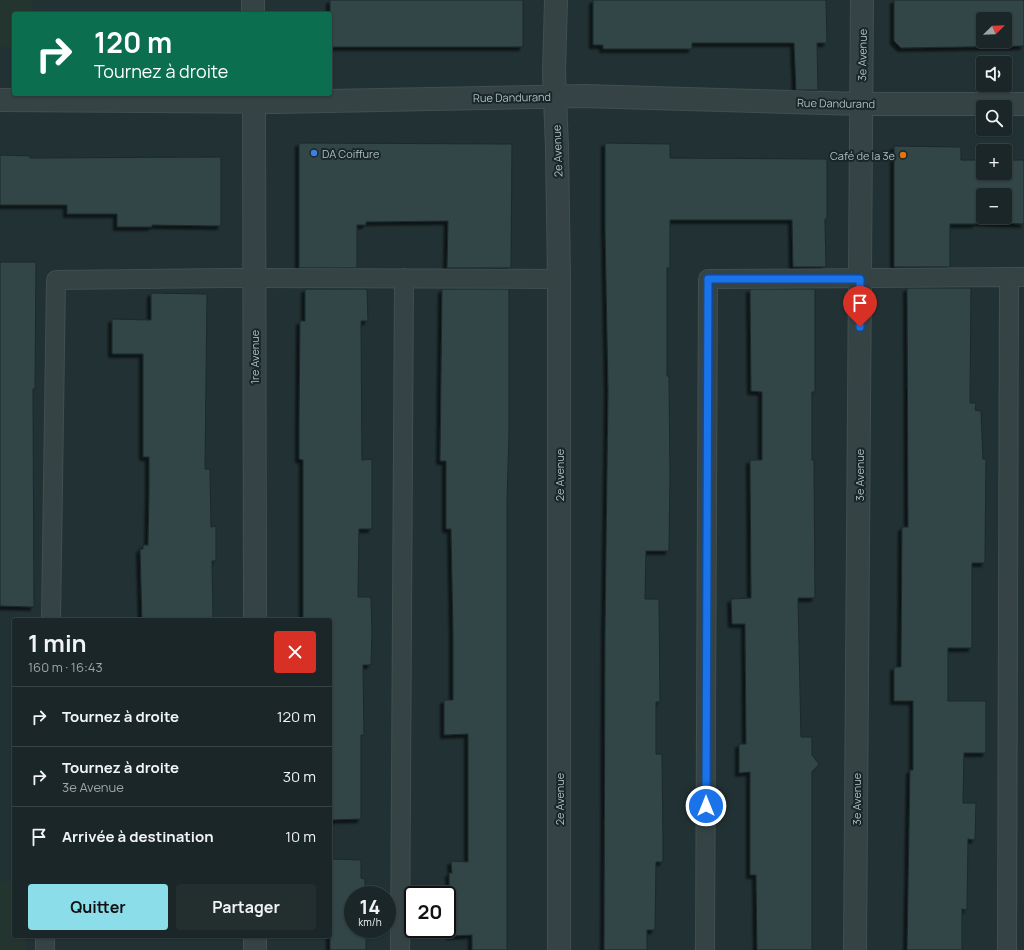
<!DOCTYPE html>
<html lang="fr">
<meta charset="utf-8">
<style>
body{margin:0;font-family:Manrope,sans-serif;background:#232e2f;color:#f1f3f6;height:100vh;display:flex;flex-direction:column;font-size:15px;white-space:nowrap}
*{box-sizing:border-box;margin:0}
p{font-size:13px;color:#9fa5a7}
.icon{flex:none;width:22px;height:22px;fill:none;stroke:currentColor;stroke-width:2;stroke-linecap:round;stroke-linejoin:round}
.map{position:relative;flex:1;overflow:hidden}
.details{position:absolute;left:12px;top:618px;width:320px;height:320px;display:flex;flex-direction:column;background:#1a2627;border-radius:4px;box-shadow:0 1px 3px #0004,0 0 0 1px #384344}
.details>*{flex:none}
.banner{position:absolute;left:12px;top:12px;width:320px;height:84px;border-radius:4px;box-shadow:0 1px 3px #0004,0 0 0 1px #384344;background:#0b6e4f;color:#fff;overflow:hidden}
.needle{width:26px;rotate:67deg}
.tools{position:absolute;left:976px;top:12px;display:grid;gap:8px}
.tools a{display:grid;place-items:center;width:36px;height:36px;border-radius:4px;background:#1a2627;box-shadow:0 1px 3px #0004,0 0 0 1px #384344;font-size:20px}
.speed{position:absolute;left:344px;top:886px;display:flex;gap:8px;font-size:20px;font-weight:700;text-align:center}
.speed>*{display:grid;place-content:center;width:52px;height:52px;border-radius:50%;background:#1a2627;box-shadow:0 1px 3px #0004,0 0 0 1px #384344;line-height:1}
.speed small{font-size:10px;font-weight:400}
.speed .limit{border:2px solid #111;border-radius:6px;background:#fff;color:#111}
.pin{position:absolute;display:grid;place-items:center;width:34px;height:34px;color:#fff;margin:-41px -17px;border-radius:50% 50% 50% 0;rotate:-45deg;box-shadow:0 0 4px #0007}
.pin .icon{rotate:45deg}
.me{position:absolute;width:44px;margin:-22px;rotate:0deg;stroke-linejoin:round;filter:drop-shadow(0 0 3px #0008)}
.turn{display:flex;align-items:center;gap:14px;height:84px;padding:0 16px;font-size:18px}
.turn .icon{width:52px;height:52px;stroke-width:2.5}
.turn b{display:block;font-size:28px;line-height:34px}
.round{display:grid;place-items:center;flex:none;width:42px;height:42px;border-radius:4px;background:#232e2f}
.overview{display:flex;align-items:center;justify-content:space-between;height:68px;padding:0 16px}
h1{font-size:24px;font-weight:700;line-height:30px}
.primary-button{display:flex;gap:8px;margin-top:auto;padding:8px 16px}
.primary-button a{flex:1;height:46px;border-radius:4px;background:#8bddea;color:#111;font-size:16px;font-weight:700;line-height:46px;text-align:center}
.primary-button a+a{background:#232e2f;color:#f1f3f6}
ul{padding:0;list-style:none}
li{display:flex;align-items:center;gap:12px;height:60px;padding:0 16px;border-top:1px solid #384344}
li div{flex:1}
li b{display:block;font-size:15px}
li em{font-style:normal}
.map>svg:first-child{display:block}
.green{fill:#24352f}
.building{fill:#314547;stroke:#1c292b;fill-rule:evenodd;filter:url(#shadow)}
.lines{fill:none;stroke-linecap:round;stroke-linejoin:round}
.service-casing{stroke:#414f51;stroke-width:20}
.minor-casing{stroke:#414f51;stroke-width:24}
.service{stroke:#354345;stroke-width:18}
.minor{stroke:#354345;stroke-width:22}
.route-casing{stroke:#114b97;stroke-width:10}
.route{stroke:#1a73e8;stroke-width:7}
.shop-dot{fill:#3f7fe0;stroke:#1a2729;stroke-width:1.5}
.food-dot{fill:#e8710a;stroke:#1a2729;stroke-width:1.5}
.labels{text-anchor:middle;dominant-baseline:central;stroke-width:4;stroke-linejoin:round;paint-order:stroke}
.street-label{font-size:11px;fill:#afbfc1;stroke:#1a2729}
.poi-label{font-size:11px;fill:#afbfc1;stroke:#1a2729;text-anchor:start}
</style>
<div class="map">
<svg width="1024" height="950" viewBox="0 0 1024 950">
<defs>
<filter id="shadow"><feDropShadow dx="-3.5" dy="3.5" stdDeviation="1" flood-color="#0009"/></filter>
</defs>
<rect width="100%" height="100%" fill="#223234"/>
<path class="green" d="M0,0H33L32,14H14V47H0Z
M0,881H14V936H26V950H0Z"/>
<path class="building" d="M330,0H523V47H330Z
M593,0H826L827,43H817L818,90H796L794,43H692V49H603V45H593Z
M894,0H1024V46L901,48L894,41ZM983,19H1005V41H983Z
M299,143L512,144L511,268H447L448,221L366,222V225H357V268H299Z
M605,143L670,144V158L827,159V219H825L826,267H793L792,220H670V268H667V376H669L670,477L669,551H646L645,599H659L660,702H656V754H662L663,839V862H656L655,930H647V950H604L605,632L608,391L605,227Z
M894,146L961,147V160H983V173H1005V160H1024V224L976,222V224H950V267H894ZM983,195H1005V217H983Z
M0,155L31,156L30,158L221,157V226L152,225V227H117V214H67V205H0Z
M0,262H36L35,389H33L34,607L0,606Z
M907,288H971L970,403H976L975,410L981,411L983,459H986L985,563H972V648H948V701H986V753H964L963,803H976L975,840L968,839L967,910L962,909V950H907L910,770H913V701H894V667H901L902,527H908Z
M305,289H367L368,321H361L362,460L372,459V529H359L358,597H371L372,632L371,665H363L364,735H361V819L330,820V620H303V460L299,459V424L300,321H305Z
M442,289H509V432L507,501V950H472V935L450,936L449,873H452L451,861L468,862V734L444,735V700H453V632L451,529H446V461H440Z
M750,289H815V392H812V460H814L815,598H798L801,737H812V755L819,764L812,772V950H757L756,875H750V772L739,773V744H746L745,624H732L731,599L751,598L750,460H762V392L751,391Z
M151,293L207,294L205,469H210L211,527L216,526V561H212L213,618H209V620H142L140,549H143V545H148L149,494V457H143V354H112V319L151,320Z
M330,859L361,860V878L365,879V895H353V929H366V950H330Z"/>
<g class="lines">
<g class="service-casing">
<path id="service" d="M51,620L56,280L227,278L559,279
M45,950V936
M400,950L404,278
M705,950L708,279L1024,277
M1007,950L1009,277"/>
</g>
<g class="minor-casing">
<path id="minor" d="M253,0V14
M556,0L554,72L557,148L559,279V950
M254,94L255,620
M0,100L276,102L584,96L861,104H1024
M255,936V950
M855,950L862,0"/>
</g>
<use href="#service" class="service"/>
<use href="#minor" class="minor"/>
</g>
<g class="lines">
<g class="route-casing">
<path id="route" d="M706,806L708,279H860V327"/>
</g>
<use href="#route" class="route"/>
</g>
<circle class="shop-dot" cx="314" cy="153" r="4"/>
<circle class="food-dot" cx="903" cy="155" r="4"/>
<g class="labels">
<g class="street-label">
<text transform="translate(862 55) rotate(-89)">3e Avenue</text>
<text transform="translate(512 97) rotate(-1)">Rue Dandurand</text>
<text transform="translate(836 103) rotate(1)">Rue Dandurand</text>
<text transform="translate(557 151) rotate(-92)">2e Avenue</text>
<text transform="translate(254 357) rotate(-90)">1re Avenue</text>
<text transform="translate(559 475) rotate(-90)">2e Avenue</text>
<text transform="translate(859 475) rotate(-90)">3e Avenue</text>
<text transform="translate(559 799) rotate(-90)">2e Avenue</text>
<text transform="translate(856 799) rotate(-90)">3e Avenue</text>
</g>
<g class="poi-label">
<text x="322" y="153">DA Coiffure</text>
<text x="895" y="155" text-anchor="end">Café de la 3e</text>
</g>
</g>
</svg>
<div class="tools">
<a><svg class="needle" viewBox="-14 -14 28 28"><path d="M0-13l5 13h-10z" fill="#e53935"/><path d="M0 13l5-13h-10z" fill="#9fa5a7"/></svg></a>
<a><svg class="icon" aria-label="sound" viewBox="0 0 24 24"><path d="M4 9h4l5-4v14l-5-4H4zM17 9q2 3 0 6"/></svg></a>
<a><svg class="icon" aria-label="search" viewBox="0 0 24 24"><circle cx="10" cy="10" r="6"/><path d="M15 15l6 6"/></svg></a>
<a>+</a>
<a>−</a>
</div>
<div class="speed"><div>14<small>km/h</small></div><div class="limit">20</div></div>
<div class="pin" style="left:860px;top:327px;background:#d93025"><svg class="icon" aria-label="arrive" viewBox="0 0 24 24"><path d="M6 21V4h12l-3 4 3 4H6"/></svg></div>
<svg class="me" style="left:706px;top:806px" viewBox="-20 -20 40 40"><circle r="17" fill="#1a73e8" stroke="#fff" stroke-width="3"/><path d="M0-11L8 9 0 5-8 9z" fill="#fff"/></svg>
<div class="banner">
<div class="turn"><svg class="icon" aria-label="right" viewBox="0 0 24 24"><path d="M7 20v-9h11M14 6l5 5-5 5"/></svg><div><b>120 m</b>Tournez à droite</div></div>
</div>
<section class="details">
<div class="overview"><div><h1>1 min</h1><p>160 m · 16:43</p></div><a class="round" style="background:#d93025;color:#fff"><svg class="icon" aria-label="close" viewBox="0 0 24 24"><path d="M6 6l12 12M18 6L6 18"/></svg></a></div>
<ul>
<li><svg class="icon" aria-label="right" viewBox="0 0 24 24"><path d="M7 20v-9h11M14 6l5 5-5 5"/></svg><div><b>Tournez à droite</b></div><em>120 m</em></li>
<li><svg class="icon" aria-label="right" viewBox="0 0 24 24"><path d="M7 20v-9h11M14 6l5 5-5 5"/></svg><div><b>Tournez à droite</b><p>3e Avenue</p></div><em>30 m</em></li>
<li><svg class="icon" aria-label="arrive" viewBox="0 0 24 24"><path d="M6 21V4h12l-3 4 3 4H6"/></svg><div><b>Arrivée à destination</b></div><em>10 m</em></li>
</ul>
<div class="primary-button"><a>Quitter</a><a>Partager</a></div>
</section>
</div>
